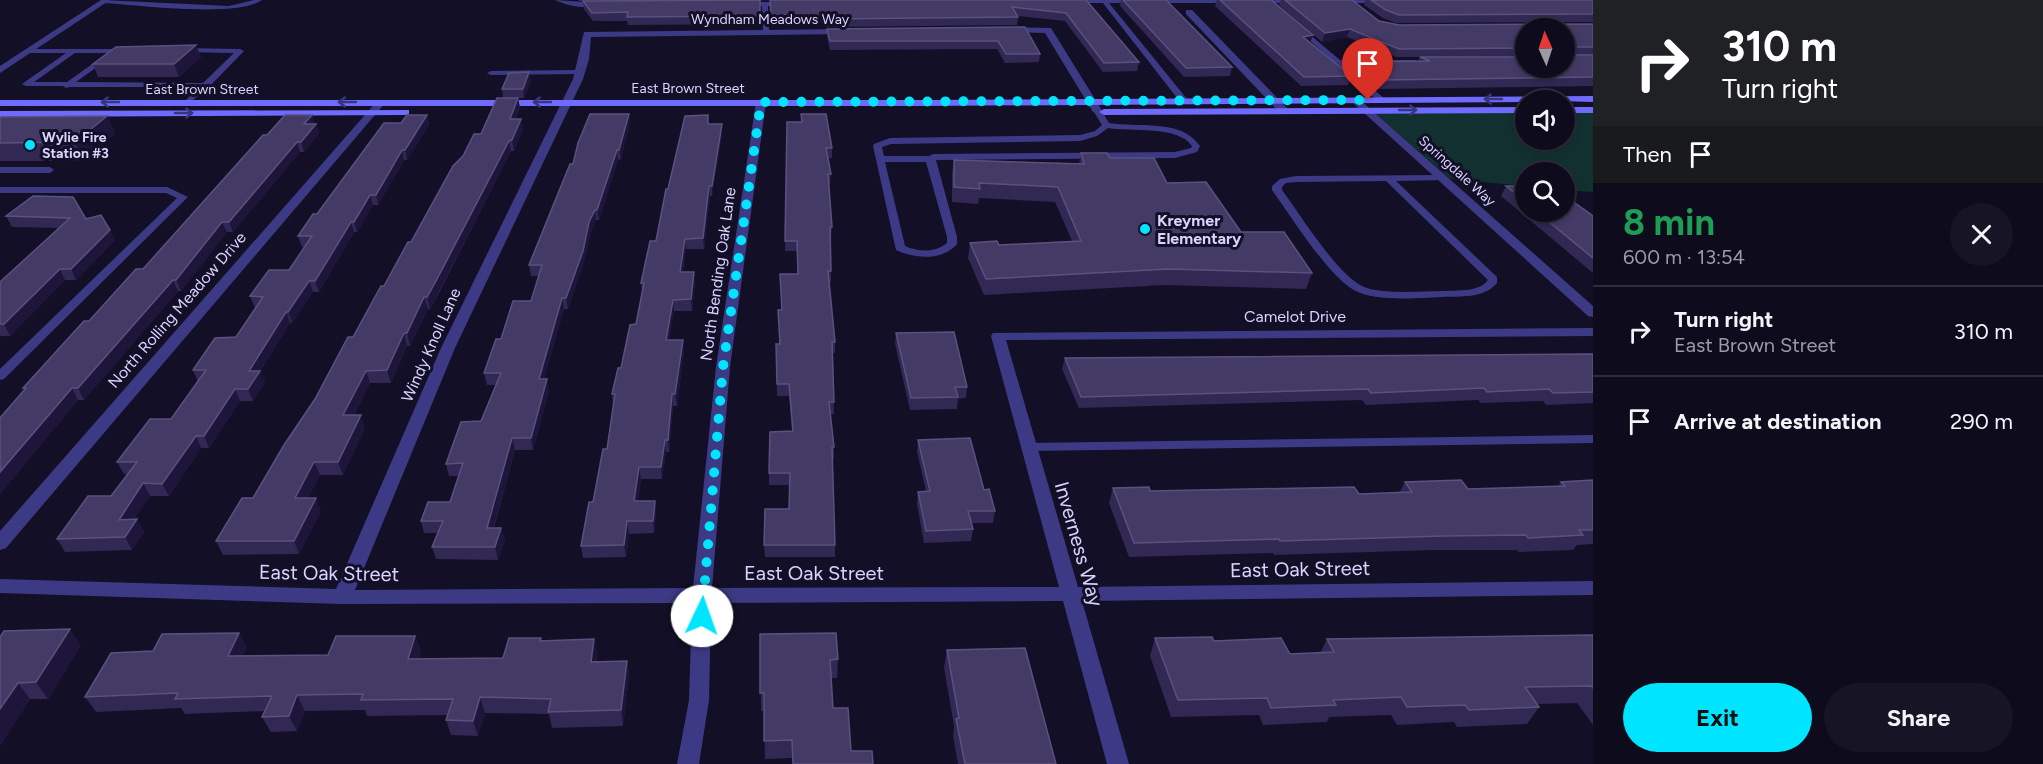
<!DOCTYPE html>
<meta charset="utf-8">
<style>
body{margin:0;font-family:Figtree,sans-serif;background:#171425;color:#f1f3f6;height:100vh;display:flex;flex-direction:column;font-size:22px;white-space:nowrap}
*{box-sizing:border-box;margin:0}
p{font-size:20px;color:#9b9ba3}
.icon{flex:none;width:33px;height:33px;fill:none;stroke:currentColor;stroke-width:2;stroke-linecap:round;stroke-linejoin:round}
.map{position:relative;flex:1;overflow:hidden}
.side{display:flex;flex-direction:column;background:#0e0b1c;width:450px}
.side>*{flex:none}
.guide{background:#202124;color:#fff;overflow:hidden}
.needle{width:39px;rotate:357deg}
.fabs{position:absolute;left:1515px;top:18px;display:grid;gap:12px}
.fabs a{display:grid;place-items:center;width:60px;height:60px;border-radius:50%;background:#0e0b1c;box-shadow:0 3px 9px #0003,0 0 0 2px #2e2b3b;font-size:30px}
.pin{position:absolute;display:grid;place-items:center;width:51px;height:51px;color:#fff;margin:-62px -26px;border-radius:50% 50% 50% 0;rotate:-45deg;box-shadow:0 0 6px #0007}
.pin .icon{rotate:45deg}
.me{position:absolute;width:66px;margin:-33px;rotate:3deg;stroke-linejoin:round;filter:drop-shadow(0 0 4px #0008)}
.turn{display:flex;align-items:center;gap:21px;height:126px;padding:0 30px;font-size:27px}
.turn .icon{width:78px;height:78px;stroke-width:2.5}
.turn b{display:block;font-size:42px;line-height:51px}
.then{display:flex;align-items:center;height:57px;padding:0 30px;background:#0003;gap:12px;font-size:22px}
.round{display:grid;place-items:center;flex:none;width:63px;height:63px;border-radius:32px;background:#171425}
.head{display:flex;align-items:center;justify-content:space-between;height:102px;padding:0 30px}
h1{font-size:36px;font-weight:700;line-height:45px;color:#1e9e55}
.action{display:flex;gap:12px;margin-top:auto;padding:12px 30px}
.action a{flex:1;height:69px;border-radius:36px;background:#00e5ff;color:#111;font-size:24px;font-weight:700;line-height:69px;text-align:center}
.action a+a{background:#171425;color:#f1f3f6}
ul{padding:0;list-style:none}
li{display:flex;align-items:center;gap:18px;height:90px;padding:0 30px;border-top:2px solid #2e2b3b}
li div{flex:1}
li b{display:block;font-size:22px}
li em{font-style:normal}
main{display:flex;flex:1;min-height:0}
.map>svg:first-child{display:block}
.green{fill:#12302f}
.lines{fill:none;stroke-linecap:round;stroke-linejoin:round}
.service{fill:#3d3a85;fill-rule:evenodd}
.minor{fill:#3d3a85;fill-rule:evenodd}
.tertiary{fill:#3d3a85;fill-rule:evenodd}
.secondary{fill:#6f6bff;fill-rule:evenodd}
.wall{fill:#312854;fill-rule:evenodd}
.shaded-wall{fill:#1d163a}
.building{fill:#433a66;stroke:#5a527e;stroke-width:1.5}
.oneway{stroke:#38347d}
.route{stroke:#00e5ff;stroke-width:10;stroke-dasharray:0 18}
.poi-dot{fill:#00e5ff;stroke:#130f26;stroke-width:2}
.labels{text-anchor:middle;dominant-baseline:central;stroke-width:6;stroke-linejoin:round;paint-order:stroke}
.far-street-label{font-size:14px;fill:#d9d4ff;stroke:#130f26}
.far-poi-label{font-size:14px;font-weight:bold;fill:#d9d4ff;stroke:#130f26;text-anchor:start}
.poi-label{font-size:16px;font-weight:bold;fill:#d9d4ff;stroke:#130f26;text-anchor:start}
.street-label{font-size:16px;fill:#d9d4ff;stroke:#130f26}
.near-street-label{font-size:20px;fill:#d9d4ff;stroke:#130f26}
</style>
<main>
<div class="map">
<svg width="1593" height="764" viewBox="0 0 1593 764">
<rect width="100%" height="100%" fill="#130f26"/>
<path class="green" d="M1374,112H1525L1526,140H1564L1565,112H1593V192L1565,190L1564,172H1526L1525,186L1450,179Z"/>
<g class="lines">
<path class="service" d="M102,0L229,6L254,0H262C237,18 138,5 104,3Z
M555,0L598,3L601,5C588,10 567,6 555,0Z
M1071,0H1137L1135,3H1109L1187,99V103H1181L1103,3H1069L1068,2Z
M1150,0H1233L1234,1L1231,3H1152Z
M1255,0H1299L1300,1L1297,3H1257Z
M1336,0H1383L1384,1L1381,3H1338Z
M744,2H787L790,4L787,6H768L769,32L766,34L763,32L762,6L742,5V3Z
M1299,29H1303L1340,60H1415L1419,62L1415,64H1345L1386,100L1379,102L1299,31Z
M179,48L240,49L244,51L209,87L188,104L184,102L199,87H70L66,88L63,86H26L22,84L66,53H25L24,51L28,49H126L130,51L126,53H75L34,82H67L105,55L109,57L108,59L76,82L203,83L234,53L182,52L178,50Z
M583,70L584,72L580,74L491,75L487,73L491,71Z
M1095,110H1101L1109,123C1138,128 1181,118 1200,146L1197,152L1175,158L936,160L957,237V244C942,261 916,259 896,250L873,146L874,144L890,138L1080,135L1095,131L1102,125L1094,112ZM1108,128C1131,132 1178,125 1192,146L1191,148L1175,152L933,154L929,156H884L882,147L891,144L1080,141L1097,136ZM885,162H926L947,237V243C935,253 919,252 905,246Z
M0,167H50L54,170L50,173H0Z
M1442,175L1445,176V180L1396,181L1497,277V283C1483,299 1461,296 1441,297C1417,298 1375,302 1354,290C1329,277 1290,215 1272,190V186L1280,179L1296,176ZM1386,181L1488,280C1479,292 1459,290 1445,291C1425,291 1379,295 1362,286C1336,273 1300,214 1282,190V187L1286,183L1296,182Z
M0,187H167L188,197L4,379L0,380V369L177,198L166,193H0Z
M1593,435V443L1029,451L1023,447L1029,443Z"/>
<path class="minor" d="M1186,10H1192L1288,109V113H1280L1186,14Z
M1006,27L1051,28L1103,112L1102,114L1093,112L1045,33L1003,32V28Z
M847,29L851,32L850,34L591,37L589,59L583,79L455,348L355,590L693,588L716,367L756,102L761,99L766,102L730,367L712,588L1059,587L991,336L993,333L1593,328V336L1006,340L1078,587L1593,581V595L1082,601L1129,764H1107L1063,601L711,603L709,700L699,764H677L689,700L692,603L342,604L0,593V579L336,589L441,348L573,79L584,32Z
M1352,98H1358L1593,306V317L1588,316L1352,102Z
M378,100L386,102L6,548L0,550V531Z"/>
<path class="tertiary" d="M101,0H110L0,73V66Z"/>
<path class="secondary" d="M1593,96V102L1526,100V102L923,106H0V100H923Z
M1526,107V113L1104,115L1099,112L1104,109Z
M1564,107H1593V113H1564Z
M409,110V114L405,115L0,117V111Z"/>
</g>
<path class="wall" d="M578,0H796L579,1Z
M760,0V24L628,25L627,21H593L584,9L583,1Z
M770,0H1086L1139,62L1137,71L1103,72L1065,21L1018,16V17L1017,25L825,27L824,23L771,24Z
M1121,0H1166L1232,67L1230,76L1184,77L1120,6Z
M1217,0H1271L1311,43L1351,76L1348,85L1301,86L1215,6Z
M1281,0H1352L1379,21L1399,25L1593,24V86L1377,89L1357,71L1360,62L1418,61L1420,57H1396L1347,37L1322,42L1279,5ZM1526,28L1564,68H1526Z
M1365,0H1593V22L1396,23L1383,18L1364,5Z
M1025,27L1040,54L1039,62L1005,63L997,49L830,50L827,37V29Z
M201,57L179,77H98L93,64Z
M531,81L524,98H503L502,89Z
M518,98L520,108L516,119L523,129L514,151H511L439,293L430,309H428L410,346H407L391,383H370L354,415L365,428L343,475H320L308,498L321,511L299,554L223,555L216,541L253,498L353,337L384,286L481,134Z
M629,114L630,123L621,159L618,160L599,220H596L591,233L584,261L568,309H564L544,379L549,391L533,450H515L494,528H501L505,540L498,560L436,559L432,547L438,533H424L421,521L450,502L459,476H449L446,464L481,421L496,385H487L484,373L501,339L531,301L539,276H531L529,265L573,164Z
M801,114L832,148V158H828L831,174L830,184H829L832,227L831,237H830L831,282H829L835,342V353H833L834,414H830L834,447V459H832L835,545V557H765L764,545L789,509V485H769V473L792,431L789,396H777L776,344H779L781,310L798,274L797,251H785L787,122H801Z
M312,115L314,124H316L319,133L304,152H300L233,232H227L181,291H178L84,400H78L0,494V418L24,390L23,388L58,350L57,349L89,321L143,269L267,135Z
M427,115L429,125L407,160H404L378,205H373L357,232H354L319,292H313L292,323H290L260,372L265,382L253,401H240L209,448H201L169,496H150L134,519H137L144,532L132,550L65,552L57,539L111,496L128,474H124L117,462L171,419L198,382L193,370L236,337L255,308L250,296L289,270L305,247H302L298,236L317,214L401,123Z
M107,116L115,134L84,161H0V117Z
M709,124L722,133L712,196H710L704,249H686L683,272L695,283L692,311H674L669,340L684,351L677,406H673L669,452H666L662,479H641L638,501H655L656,513L654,533L629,534L626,557L583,558L581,546L607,449L613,406L612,394L636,324L642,291L641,283L656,241L668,189Z
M1081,153L1110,158L1167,183L1241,232L1312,273L1306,289L1164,285L984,295L968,258L970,243L999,245L1072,241L1055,202L979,198L978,204L952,202V174L954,160L1079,164Z
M1506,186H1526V212H1564L1593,216V273L1501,196Z
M33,196L86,219L115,240L76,280H65L10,336H1L0,337V282L59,228L12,227L6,216Z
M896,333L967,387L966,398L958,399L957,409L910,410L895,344Z
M1593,354V403L1546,405L1543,401L1481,403L1478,400L1366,405L1362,400L1079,408L1062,369L1065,358Z
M918,440L984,490L995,511L993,523H971L973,529L971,541L924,543L917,504L918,492L926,491L917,452Z
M1593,480V544L1577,545L1573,550L1519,552L1517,550H1435L1274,555L1273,553L1129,557L1109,503L1113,488L1150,491L1359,494L1399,493L1405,482L1468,489L1558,486L1561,482Z
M239,633L247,648L243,656L328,655L415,636L421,651L419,659L503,658L542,641L594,639L597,655L596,661H627L629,676L623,726L552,728L549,714L485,713L478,736L451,735L446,720L448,715L367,716L365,710L305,711L297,731L271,732L262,717L265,711L185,714L181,708L96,712L85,697L153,651Z
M760,634L838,659L837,678H831L792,758L765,759L764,711H761Z
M1593,635V725L1577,703L1537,704L1539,707L1527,724L1457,727L1454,722L1397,725L1391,715L1329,717L1327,722L1263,725L1259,715L1171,717L1150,656L1155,638L1214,641L1290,654L1320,653L1327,639Z
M0,637L81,645L48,699H30L0,746Z
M947,650L1056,764H958L953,736L954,726L944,667Z"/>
<path class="shaded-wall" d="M1350,29L1347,37L1322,42L1325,33Z
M1313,35L1310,44L1303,37Z
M196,45L201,57L179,77L174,64Z
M529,72L531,81L524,98L523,89Z
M518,98L520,108L512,129L510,119Z
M629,114L630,123L621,159L619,150Z
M312,115L314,125L304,124Z
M427,115L429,125L407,160L405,150Z
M107,116L115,134L84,161L75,142Z
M521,119L523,129L514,151L512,140Z
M316,124L319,133L304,152L301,142Z
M722,124V133L712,196V186Z
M509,141L511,151L430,309L427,297Z
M297,142L300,152L233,232L229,222Z
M402,150L404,160L378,205L376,195Z
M617,150L618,160L599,220L597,210Z
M709,186L710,196L704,249L703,238Z
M370,195L373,205L357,232L354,222Z
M595,210L596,220L591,233L584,261L568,309L566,298L589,222Z
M222,222L227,232L181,291L176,280Z
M351,222L354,232L319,292L315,281Z
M110,230L115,240L76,280L71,269Z
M685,239L686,249L681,283L680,272Z
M60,269L65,280L10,336L4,324Z
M694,272L695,283L692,311L691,299Z
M173,280L178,291L84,400L78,388Z
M309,281L313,292L292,323L288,312Z
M424,297L428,309L410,346L407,333Z
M562,298L564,309L541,391L539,379Z
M673,300L674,311L668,351L666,340Z
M286,312L290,323L260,372L265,382L253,401L248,389L249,371Z
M404,333L407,346L391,383L387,370Z
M683,340L684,351L677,406L675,394Z
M366,371L370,383L347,428L343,415Z
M547,379L549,391L533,450L531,438Z
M72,388L78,400L0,494V472Z
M235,389L240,401L209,448L204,436Z
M672,394L673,406L669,452L668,440Z
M361,415L365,428L343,475L338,462Z
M196,436L201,448L169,496L162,484Z
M512,438L515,450L490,540L487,528Z
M665,440L666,452L662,479L661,467Z
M314,462L320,475L301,511L295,498Z
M639,467L641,479L636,513L634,501Z
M143,483L150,496L126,532L119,520Z
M316,498L321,511L299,554L294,541Z
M655,501L656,513L654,533L653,521Z
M137,519L144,532L132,550L125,537Z
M627,521L629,534L626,557L624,545Z
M501,528L505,540L498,560L495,547Z
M70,629L81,645L48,699L36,682Z
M239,633L247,648L236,672L228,656Z
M415,636L421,651L414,674L408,659Z
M594,639L597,655L594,677L591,662Z
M627,661L629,676L623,726L621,710Z
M18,683L30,699L0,746V709Z
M297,695L305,711L297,731L289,716Z
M480,697L485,713L478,736L473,721Z"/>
<path class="building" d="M760,0V16L627,17L628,12L592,13L583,1Z
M770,0H1086L1139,62L1104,63L1066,13L1012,7L1018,17L825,19L824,15H771Z
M1123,0H1166L1232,67L1186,68Z
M1220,0H1271L1313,35L1303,37L1351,76L1304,77Z
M1285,0H1352L1379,21L1399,25L1593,24V47H1568L1566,55H1593V77L1381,80L1360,62L1430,61L1420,57H1526V68H1564V28H1526V48L1399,49L1350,29L1325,33Z
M1371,0H1593V14L1399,15L1386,10Z
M1025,27L1040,54H1006L998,41H830L827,29Z
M196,45L174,64H93L116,47Z
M529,72L523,89H502L509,73Z
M497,98H518L510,119H521L512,140L509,141L436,281L427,297H424L407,333H404L387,370L366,371L343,415H361L338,462H314L295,498H316L294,541H216L242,498H253L284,445L315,399L348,337H353L381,286H384L408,242H411L453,166L463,156L474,134H481Z
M590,114H629L619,150H617L597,210H595L589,222L583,251L566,298H562L539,379H547L531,438H512L487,528H501L495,547H432L443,521H421L428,502H450L463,463L446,464L461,422L481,421L501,373H484L496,339H501L513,301H531L542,265H529L570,164H573L578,143Z
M801,114H826L832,148H826L831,174H828L832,227H830L831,271H828L835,342H832L834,402H829L834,447H832L835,545H764L765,509H789L790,473H769L770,432L793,431L789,384H777L776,344H780L778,310H782L780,274H798L797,241H785L787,122H802Z
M285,115H312L304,124H316L301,142H297L229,222H222L176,280H173L78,388H72L0,472V418L26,388H23L84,321H89L136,269H143L263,135H267Z
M407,115H427L405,150H402L376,195H370L354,222H351L315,281H309L288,312H286L249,371H260L248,389H235L204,436H196L162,484L143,483L119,520L137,519L125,537L57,539L88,496H111L137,462H117L150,419H171L206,370H193L215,338L236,337L263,297L250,296L269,270H289L312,236H298L313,214H317L384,123H401Z
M708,115V124H722L712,186H709L703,238L685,239L680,272H694L691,299L673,300L666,340H683L675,394H672L668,440H665L661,467H639L634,501H655L653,521H627L624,545L581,546L589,502H593L603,449H607L615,394H612L618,368H621L630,325L636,324L644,283H641L650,241H656L666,189H668L685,116Z
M107,116L75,142L0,143V117Z
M1081,153H1107L1110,158H1154L1167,183L1206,182L1241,232H1284L1312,273L1169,269L986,279L970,243L997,241L999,245L1081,241L1058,187L979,183L980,189L954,187V160L1084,164Z
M1506,186H1526V202Z
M1564,195L1593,216V258L1537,212H1564Z
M33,196L73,197L86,219L101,215L110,230L71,269H60L4,324H0V282L70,218L6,216Z
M954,332L967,387H955L958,397L911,398L896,333Z
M1593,354V392L1553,393L1549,389L1487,392L1484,388L1371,393L1368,389L1081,397L1065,358Z
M970,438L984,490L989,489L995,511H968L973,529L926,531L918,492L930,491L918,440Z
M1461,480L1468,489L1565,486L1561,482L1593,480V530H1579L1583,535L1528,538L1526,535L1443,536L1280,541L1279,539L1134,543L1113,488L1149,487L1150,491L1354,487L1359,494L1412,492L1405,482Z
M70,629L36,682L18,683L0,709V637L4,631Z
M239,633L228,656L328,655L336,636H415L408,659L503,658L509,638H541L540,641L594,639L591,662L627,661L621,710L548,712L551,699L480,697L473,721L446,720L453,699L361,700L363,694L297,695L289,716L262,717L272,696L175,699L178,693L85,697L111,653L153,651L162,634Z
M836,633L838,659L830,660L833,708H848L851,751H872L873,764H793L792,740L764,741V693H760V634Z
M1593,635V688L1591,686L1525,687L1539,707L1469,710L1465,705L1407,707L1401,697L1333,700L1336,705L1271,708L1267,698L1178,700L1155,638L1212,637L1214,641L1281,638L1290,654L1334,652L1327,639Z
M1025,648L1056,764H965L956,719L959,718L947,650Z"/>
<defs><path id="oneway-shaft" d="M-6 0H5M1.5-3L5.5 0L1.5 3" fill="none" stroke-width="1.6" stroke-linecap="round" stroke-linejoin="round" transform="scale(1.5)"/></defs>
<g class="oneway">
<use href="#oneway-shaft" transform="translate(1493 99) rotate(180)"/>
<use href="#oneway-shaft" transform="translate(110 102) rotate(180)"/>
<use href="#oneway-shaft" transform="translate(347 102) rotate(180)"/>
<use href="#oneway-shaft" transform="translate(542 102) rotate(180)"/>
<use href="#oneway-shaft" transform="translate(1408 110)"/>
<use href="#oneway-shaft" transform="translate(184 113)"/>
</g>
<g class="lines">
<path class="route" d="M702,616L723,367L761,102L1368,100"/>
</g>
<g class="poi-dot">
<circle cx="30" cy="145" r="6"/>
<circle cx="1145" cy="229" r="6"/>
</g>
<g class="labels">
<g class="far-street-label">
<text x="770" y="19">Wyndham Meadows Way</text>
<text x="688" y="88">East Brown Street</text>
<text x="202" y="89">East Brown Street</text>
<text transform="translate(1457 171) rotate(42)">Springdale Way</text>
</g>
<g class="far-poi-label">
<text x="42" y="137">Wylie Fire<tspan x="42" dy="16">Station #3</tspan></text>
</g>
<g class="poi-label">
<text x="1157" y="220">Kreymer<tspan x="1157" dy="18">Elementary</tspan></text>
</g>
<g class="street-label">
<text transform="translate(718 274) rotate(-82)">North Bending Oak Lane</text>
<text transform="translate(177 310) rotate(-49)">North Rolling Meadow Drive</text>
<text x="1295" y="316">Camelot Drive</text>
<text transform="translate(431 345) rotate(-66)">Windy Knoll Lane</text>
</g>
<g class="near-street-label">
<text transform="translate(1079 544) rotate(74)">Inverness Way</text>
<text transform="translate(1300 569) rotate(-1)">East Oak Street</text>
<text transform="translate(329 573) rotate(1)">East Oak Street</text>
<text x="814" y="573">East Oak Street</text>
</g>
</g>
</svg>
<div class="fabs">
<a><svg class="needle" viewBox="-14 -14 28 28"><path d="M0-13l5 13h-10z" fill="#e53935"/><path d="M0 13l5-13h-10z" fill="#9b9ba3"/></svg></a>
<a><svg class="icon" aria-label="sound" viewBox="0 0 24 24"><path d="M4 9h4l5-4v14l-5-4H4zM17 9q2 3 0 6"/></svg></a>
<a><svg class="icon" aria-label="search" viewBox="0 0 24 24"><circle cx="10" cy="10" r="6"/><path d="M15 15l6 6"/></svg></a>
</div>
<div class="pin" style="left:1368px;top:100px;background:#d93025"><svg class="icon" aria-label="arrive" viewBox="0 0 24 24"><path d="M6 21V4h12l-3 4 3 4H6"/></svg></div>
<svg class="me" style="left:702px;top:616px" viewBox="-20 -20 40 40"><circle r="19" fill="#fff"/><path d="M0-13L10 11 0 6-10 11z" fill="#00e5ff"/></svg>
</div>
<section class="side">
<div class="guide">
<div class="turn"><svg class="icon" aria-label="right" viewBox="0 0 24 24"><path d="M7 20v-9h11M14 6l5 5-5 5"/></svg><div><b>310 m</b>Turn right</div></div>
<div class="then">Then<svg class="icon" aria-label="arrive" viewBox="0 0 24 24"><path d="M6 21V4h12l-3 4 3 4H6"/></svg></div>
</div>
<div class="head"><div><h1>8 min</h1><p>600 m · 13:54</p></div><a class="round"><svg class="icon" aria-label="close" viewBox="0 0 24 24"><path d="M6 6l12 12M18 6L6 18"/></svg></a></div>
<ul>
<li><svg class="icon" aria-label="right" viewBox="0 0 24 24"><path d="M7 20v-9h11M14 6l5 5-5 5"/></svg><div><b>Turn right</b><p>East Brown Street</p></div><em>310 m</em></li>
<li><svg class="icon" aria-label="arrive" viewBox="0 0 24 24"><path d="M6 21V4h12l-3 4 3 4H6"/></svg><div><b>Arrive at destination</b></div><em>290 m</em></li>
</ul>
<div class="action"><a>Exit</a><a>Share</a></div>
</section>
</main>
